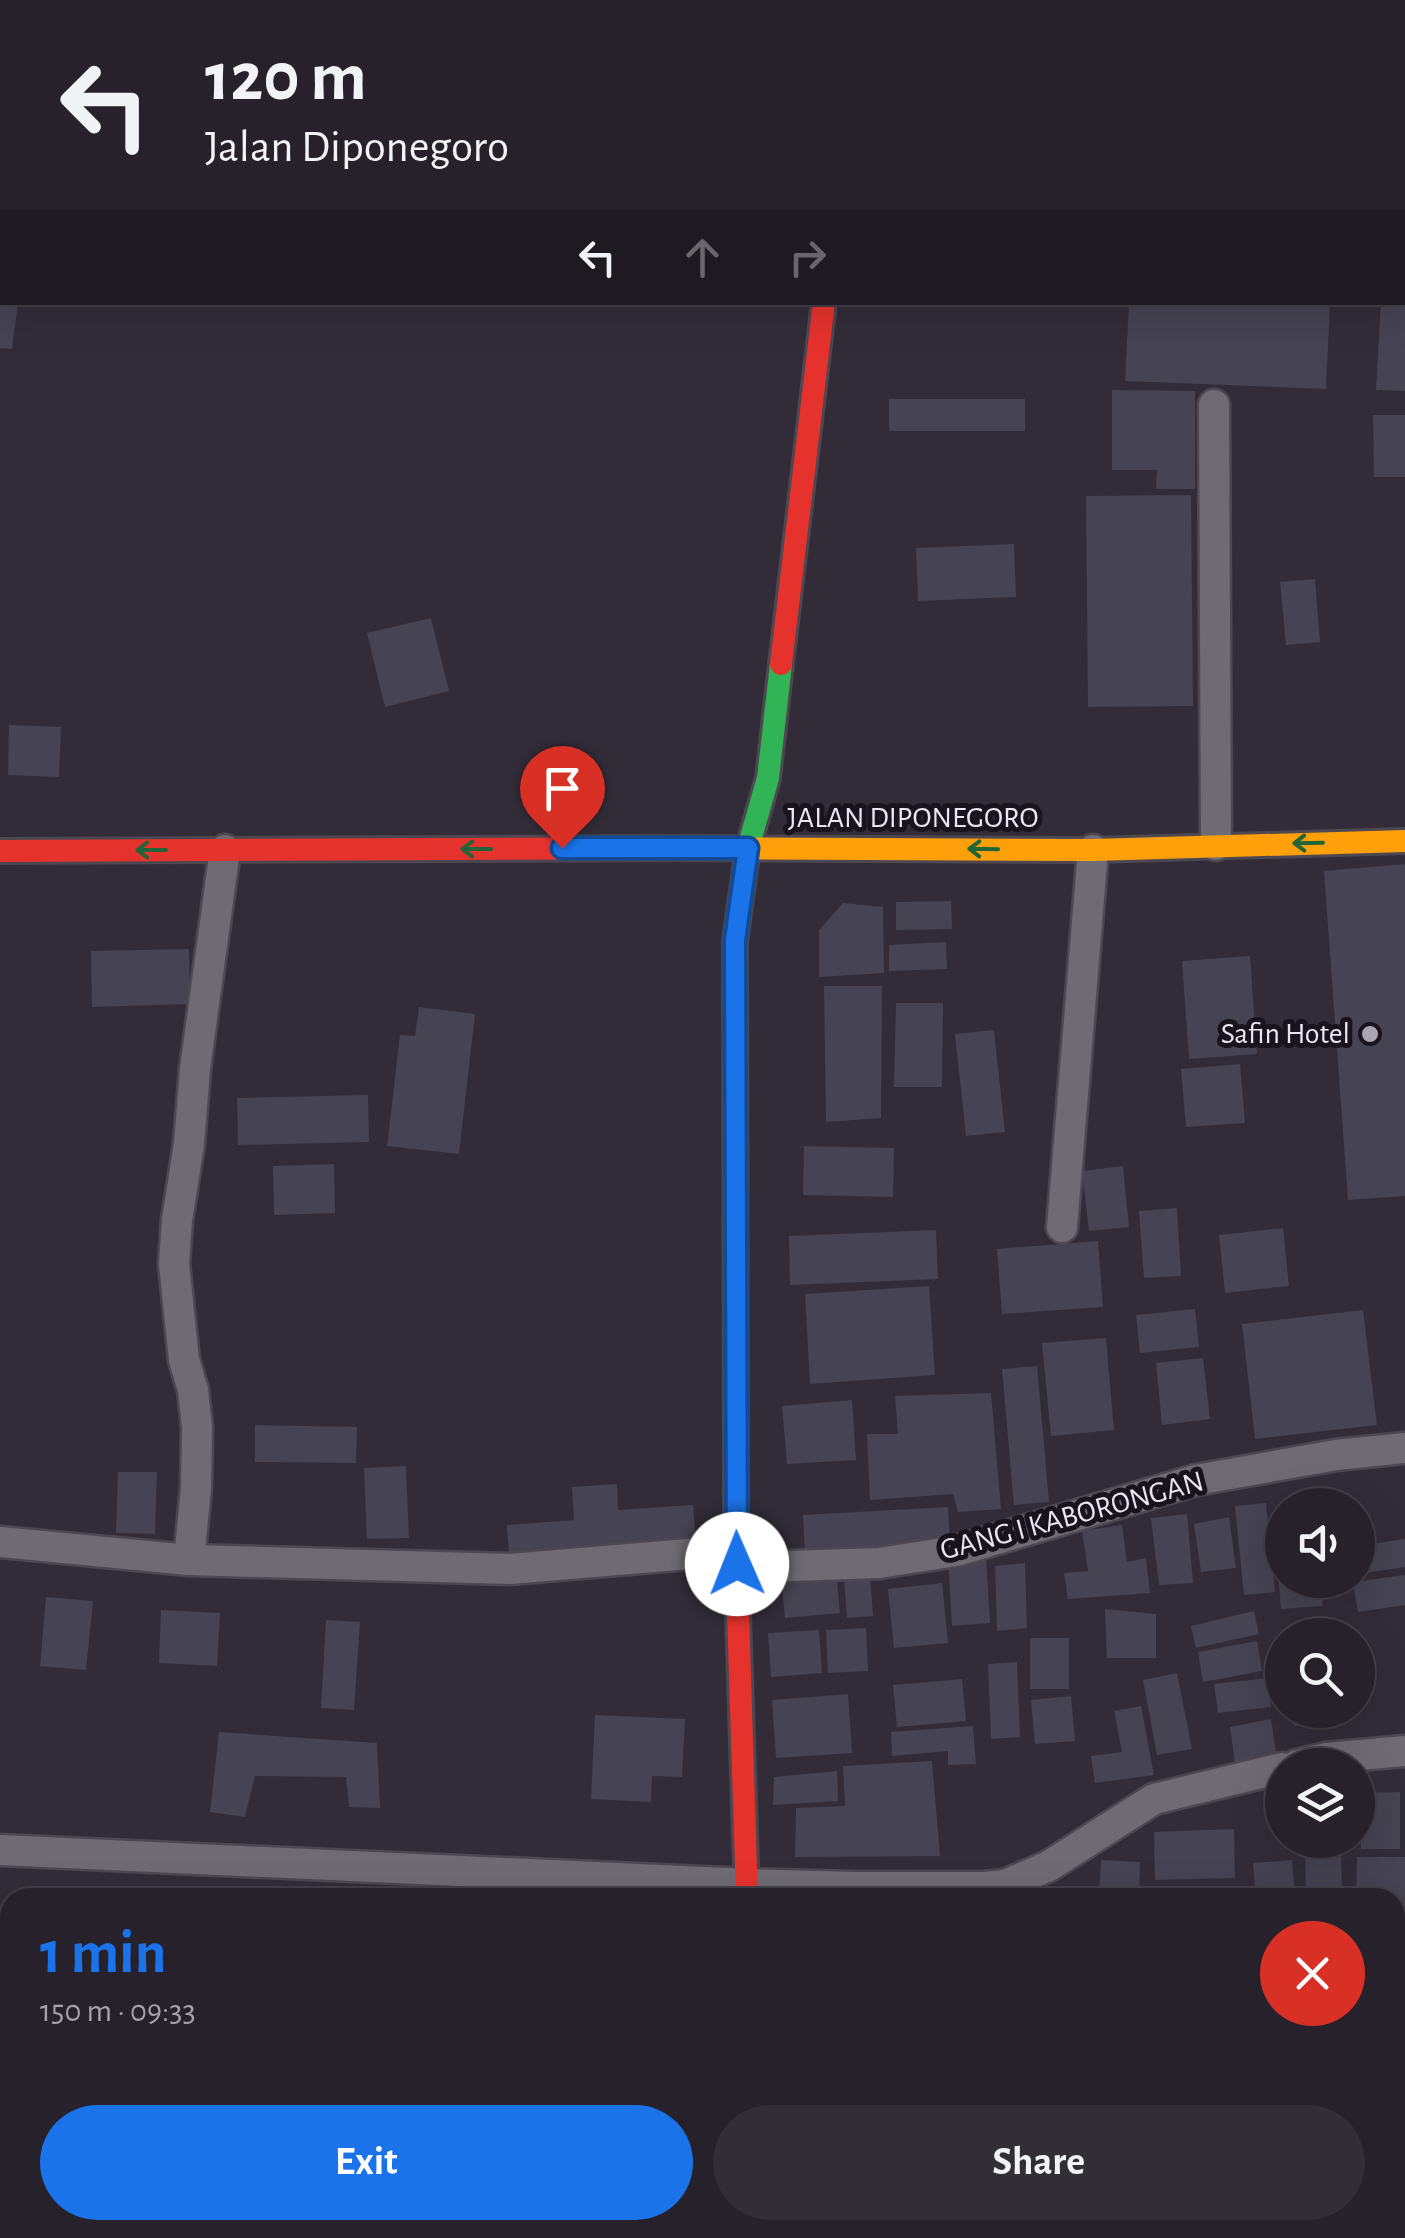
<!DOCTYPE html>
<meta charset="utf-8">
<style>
body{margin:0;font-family:"Alegreya Sans",sans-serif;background:#322e36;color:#f1f3f6;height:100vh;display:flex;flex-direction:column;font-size:38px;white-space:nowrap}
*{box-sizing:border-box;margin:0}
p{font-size:32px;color:#a4a3a8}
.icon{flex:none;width:55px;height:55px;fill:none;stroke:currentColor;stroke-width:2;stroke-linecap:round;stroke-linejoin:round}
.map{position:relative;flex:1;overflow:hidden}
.details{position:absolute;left:0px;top:1888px;width:1405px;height:352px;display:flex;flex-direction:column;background:#26212a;border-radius:30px 30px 0 0;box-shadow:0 10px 40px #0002,0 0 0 2px #423e47}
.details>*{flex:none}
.banner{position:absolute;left:0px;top:0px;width:1405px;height:305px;box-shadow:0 10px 40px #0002,0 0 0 2px #423e47;background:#26212a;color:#f1f3f6;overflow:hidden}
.buttons{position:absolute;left:1265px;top:1488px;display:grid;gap:20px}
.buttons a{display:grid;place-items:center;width:110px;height:110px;border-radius:50%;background:#26212a;box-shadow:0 10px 40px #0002,0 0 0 2px #423e47;font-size:50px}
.pin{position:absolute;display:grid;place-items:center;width:85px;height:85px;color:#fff;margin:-102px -42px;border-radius:50% 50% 50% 0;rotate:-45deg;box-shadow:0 0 10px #0007}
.pin .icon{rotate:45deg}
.me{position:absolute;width:110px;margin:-55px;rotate:359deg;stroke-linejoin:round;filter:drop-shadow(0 0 8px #0008)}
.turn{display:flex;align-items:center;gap:35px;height:210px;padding:0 40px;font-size:45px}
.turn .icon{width:130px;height:130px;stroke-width:2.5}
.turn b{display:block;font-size:70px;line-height:85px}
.lanes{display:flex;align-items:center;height:95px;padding:0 40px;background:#0003;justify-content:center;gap:50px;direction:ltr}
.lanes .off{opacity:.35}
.round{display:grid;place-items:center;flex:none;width:105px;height:105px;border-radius:52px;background:#322e36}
.headline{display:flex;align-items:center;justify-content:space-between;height:170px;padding:0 40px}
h1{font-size:60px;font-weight:700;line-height:75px;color:#1a73e8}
.cta{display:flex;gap:20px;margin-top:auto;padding:20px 40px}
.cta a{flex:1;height:115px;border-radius:60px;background:#1a73e8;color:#fff;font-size:40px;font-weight:700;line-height:115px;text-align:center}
.cta a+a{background:#322e36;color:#f1f3f6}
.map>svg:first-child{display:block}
.building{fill:#464352}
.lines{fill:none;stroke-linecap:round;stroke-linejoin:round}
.street-casing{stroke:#4d4751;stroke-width:35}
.fast-casing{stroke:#4d4751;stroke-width:28}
.slow-casing{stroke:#4d4751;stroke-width:28}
.jam-casing{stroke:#4d4751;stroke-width:28}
.street{stroke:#6f6b74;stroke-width:30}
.fast{stroke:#30b455;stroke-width:22}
.slow{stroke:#ff9f0a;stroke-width:22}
.jam{stroke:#e5322d;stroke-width:22}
.oneway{stroke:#246439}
.route-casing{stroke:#114b97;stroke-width:25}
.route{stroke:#1a73e8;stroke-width:18}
.poi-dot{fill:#aaa4b2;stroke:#18131d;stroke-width:4}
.labels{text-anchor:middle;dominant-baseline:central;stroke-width:10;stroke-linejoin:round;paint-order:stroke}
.street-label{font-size:30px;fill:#ebe5f3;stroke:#18131d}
.poi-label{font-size:30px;fill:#ebe5f3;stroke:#18131d;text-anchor:end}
</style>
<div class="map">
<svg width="1405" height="2238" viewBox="0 0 1405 2238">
<rect width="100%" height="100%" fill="#322c38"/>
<path class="building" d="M0,302H18L12,349L0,348Z
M1129,302H1330L1326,389L1125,381Z
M1381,302H1405V391L1376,390Z
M1112,390L1195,391V489H1156L1157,470H1112Z
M889,399H1025V431H889Z
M1373,415H1405V477H1374Z
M1191,495L1193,706L1088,707L1086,496Z
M1014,544L1016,597L918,601L916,548Z
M1315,579L1320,642L1286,645L1280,582Z
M431,618L449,691L385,707L367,633Z
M9,725L61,727L59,777L8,775Z
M1405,864V1196L1348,1200L1324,871Z
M951,901L952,929L896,930V902Z
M843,903L883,907L884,973L819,977V930Z
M946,942L947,969L889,971V945Z
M189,949L190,1004L92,1007L91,951Z
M1250,956L1257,1054L1189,1059L1182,961Z
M824,986H882L881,1118L826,1122Z
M896,1003H943L942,1087H894Z
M419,1007L475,1014L459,1154L387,1146L400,1035L415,1036Z
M994,1030L1005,1132L966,1136L955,1034Z
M1240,1064L1245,1123L1186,1127L1181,1069Z
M368,1095L369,1142L238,1145L237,1098Z
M804,1146L894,1148L893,1197L803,1195Z
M334,1164L335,1213L274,1215L273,1166Z
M1123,1166L1129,1227L1089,1231L1082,1171Z
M1177,1208L1181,1276L1144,1278L1139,1211Z
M1283,1228L1289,1286L1225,1293L1219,1235Z
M936,1230L938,1279L790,1285L789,1236Z
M1098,1241L1103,1307L1002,1314L997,1249Z
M929,1286L935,1375L810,1384L805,1294Z
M1195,1309L1199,1347L1140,1353L1136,1315Z
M1363,1310L1377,1425L1255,1439L1242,1324Z
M1106,1338L1114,1430L1051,1436L1042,1343Z
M1203,1358L1210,1419L1162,1425L1156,1363Z
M1037,1366L1049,1502L1014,1505L1002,1369Z
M991,1393L1001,1509L958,1512L953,1494L870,1500L867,1434H898L895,1396Z
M852,1400L856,1460L787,1464L782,1406Z
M255,1425L357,1427L356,1463L255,1462Z
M406,1466L409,1538L367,1539L364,1468Z
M118,1472H157L155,1534L116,1533Z
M617,1484L618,1510L693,1505L696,1544L509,1557L507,1525L574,1520L572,1487Z
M1266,1503L1275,1592L1244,1595L1235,1506Z
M948,1507L950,1545L805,1554L803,1515Z
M1187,1514L1193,1583L1159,1585L1151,1518Z
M1229,1517L1236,1568L1201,1572L1194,1524Z
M1122,1525L1127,1562L1146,1558L1150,1593L1068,1599L1064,1573L1088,1571L1082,1531Z
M1405,1539V1567L1358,1574V1546Z
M986,1557L990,1623L952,1626L948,1559Z
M1282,1558V1580H1319L1323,1606L1281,1609L1277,1559Z
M1025,1563L1027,1628L997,1631L995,1566Z
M836,1570L840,1613L785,1618L781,1575Z
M870,1575L873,1616L847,1618L844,1577Z
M1405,1575V1605L1358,1612L1353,1582Z
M942,1583L948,1643L894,1648L888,1589Z
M46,1597L93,1601L86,1670L40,1666Z
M1105,1609L1156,1614V1658H1107Z
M161,1610L220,1613L217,1666L159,1663Z
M1254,1611L1259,1634L1196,1648L1191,1626Z
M326,1620L360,1622L354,1710L321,1708Z
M866,1628L868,1671L828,1673L826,1630Z
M819,1630L822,1673L771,1677L768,1633Z
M1030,1638H1069V1689H1030Z
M1257,1641L1262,1671L1203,1682L1198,1652Z
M1017,1662L1020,1737L991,1739L988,1664Z
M1177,1673L1192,1749L1157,1755L1143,1680Z
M1268,1678L1271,1707L1218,1713L1214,1684Z
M962,1679L966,1721L897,1727L893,1685Z
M848,1694L852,1753L776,1758L772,1700Z
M1071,1696L1075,1741L1035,1744L1031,1700Z
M1141,1706L1154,1775L1095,1783L1091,1756L1122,1752L1114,1711Z
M1291,1710H1337L1338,1718L1294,1726Z
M595,1715L685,1719L682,1777L652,1776L651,1802L591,1799Z
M1271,1719L1278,1765L1236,1770L1230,1727Z
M973,1726L976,1764L948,1765V1751L892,1756L891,1732Z
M219,1732L377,1743L380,1808L349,1807L346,1777L255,1776L245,1817L210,1812Z
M932,1761L940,1856L795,1857L796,1808L845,1806L843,1766Z
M837,1771L838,1801L773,1805L774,1777Z
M1400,1792V1849H1361L1360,1793Z
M1234,1829L1235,1878L1155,1880L1154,1832Z
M1341,1848L1342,1897H1306L1305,1849Z
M1357,1857H1405V1938H1395V1898H1356Z
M1101,1860L1140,1862L1139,1898H1099Z
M1292,1860L1295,1897L1256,1898L1253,1863Z
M1158,1887L1227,1888V1898H1158Z
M1395,1981L1401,1982L1399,2013L1395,2012Z
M1395,2137H1405V2194L1395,2195Z
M804,2230H936L937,2235L882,2238H805Z
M1094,2230H1146V2238H1094Z
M1174,2230H1309L1308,2238H1173Z"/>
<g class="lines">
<g class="street-casing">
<path id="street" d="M0,152H2
M1214,405L1216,845
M1062,1227L1093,850
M0,1542L189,1560L510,1569L736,1550
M189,1560L196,1488L197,1427L193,1390L184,1360L174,1264L177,1220L189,1144L195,1069L225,850
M737,1564L790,1566L879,1563L956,1551L1196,1480L1336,1455L1405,1448
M1297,1765L1326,1758L1405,1751
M0,1850L747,1884L853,1887H985L1005,1885L1049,1866L1154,1799L1282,1768
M0,1925L10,1924
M1395,1960L1405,1961"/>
</g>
<g class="fast-casing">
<path id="fast" d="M862,0V2
M736,1466L735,941L748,848L768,778L781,664"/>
</g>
<g class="slow-casing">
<path id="slow" d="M675,848L1093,850L1405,841
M748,2230V2238"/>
</g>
<g class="jam-casing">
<path id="jam" d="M781,664L824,302
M0,851L675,848
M736,1466V1550L747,1898"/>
</g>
<use href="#street" class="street"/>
<use href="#fast" class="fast"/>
<use href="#slow" class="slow"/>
<use href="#jam" class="jam"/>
</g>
<defs><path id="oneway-shaft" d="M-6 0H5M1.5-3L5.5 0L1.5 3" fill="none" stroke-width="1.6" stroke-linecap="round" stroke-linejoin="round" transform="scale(2.5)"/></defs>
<g class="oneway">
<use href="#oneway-shaft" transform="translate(1308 843) rotate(179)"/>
<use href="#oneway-shaft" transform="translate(476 849) rotate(180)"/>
<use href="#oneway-shaft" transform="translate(983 849) rotate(-179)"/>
<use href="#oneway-shaft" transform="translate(151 850) rotate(180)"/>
</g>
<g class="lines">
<g class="route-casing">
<path id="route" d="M562,848H748L735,940L737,1564"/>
</g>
<use href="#route" class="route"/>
</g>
<circle class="poi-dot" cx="1370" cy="1034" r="10"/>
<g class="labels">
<g class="street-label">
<text x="913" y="818">JALAN DIPONEGORO</text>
<text transform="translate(1072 1516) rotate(-15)">GANG I KABORONGAN</text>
</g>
<g class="poi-label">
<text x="1350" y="1034">Safin Hotel</text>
</g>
</g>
</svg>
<div class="buttons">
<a><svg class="icon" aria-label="sound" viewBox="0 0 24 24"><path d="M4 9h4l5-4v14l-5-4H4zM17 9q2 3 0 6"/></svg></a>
<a><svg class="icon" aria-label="search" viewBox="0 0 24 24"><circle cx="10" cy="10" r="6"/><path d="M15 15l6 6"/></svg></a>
<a><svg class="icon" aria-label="layers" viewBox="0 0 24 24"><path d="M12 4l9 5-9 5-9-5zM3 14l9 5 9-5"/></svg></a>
</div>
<div class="pin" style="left:562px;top:848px;background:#d93025"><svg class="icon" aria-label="arrive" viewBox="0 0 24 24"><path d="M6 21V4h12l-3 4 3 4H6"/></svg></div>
<svg class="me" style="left:737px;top:1564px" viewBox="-20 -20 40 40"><circle r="19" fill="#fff"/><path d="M0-13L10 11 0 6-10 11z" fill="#1a73e8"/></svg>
<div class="banner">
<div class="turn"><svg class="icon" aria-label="left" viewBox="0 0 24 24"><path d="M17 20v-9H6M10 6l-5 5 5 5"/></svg><div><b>120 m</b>Jalan Diponegoro</div></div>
<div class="lanes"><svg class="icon" aria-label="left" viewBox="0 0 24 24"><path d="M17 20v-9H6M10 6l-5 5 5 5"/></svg><svg class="icon off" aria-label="ahead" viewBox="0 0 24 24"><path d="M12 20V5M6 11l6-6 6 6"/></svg><svg class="icon off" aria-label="right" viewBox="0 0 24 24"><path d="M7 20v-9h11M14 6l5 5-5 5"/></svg></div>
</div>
<section class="details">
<div class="headline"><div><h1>1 min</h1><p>150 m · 09:33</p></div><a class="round" style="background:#d93025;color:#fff"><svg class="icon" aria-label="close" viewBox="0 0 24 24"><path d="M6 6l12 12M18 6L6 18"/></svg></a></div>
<div class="cta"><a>Exit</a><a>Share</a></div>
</section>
</div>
